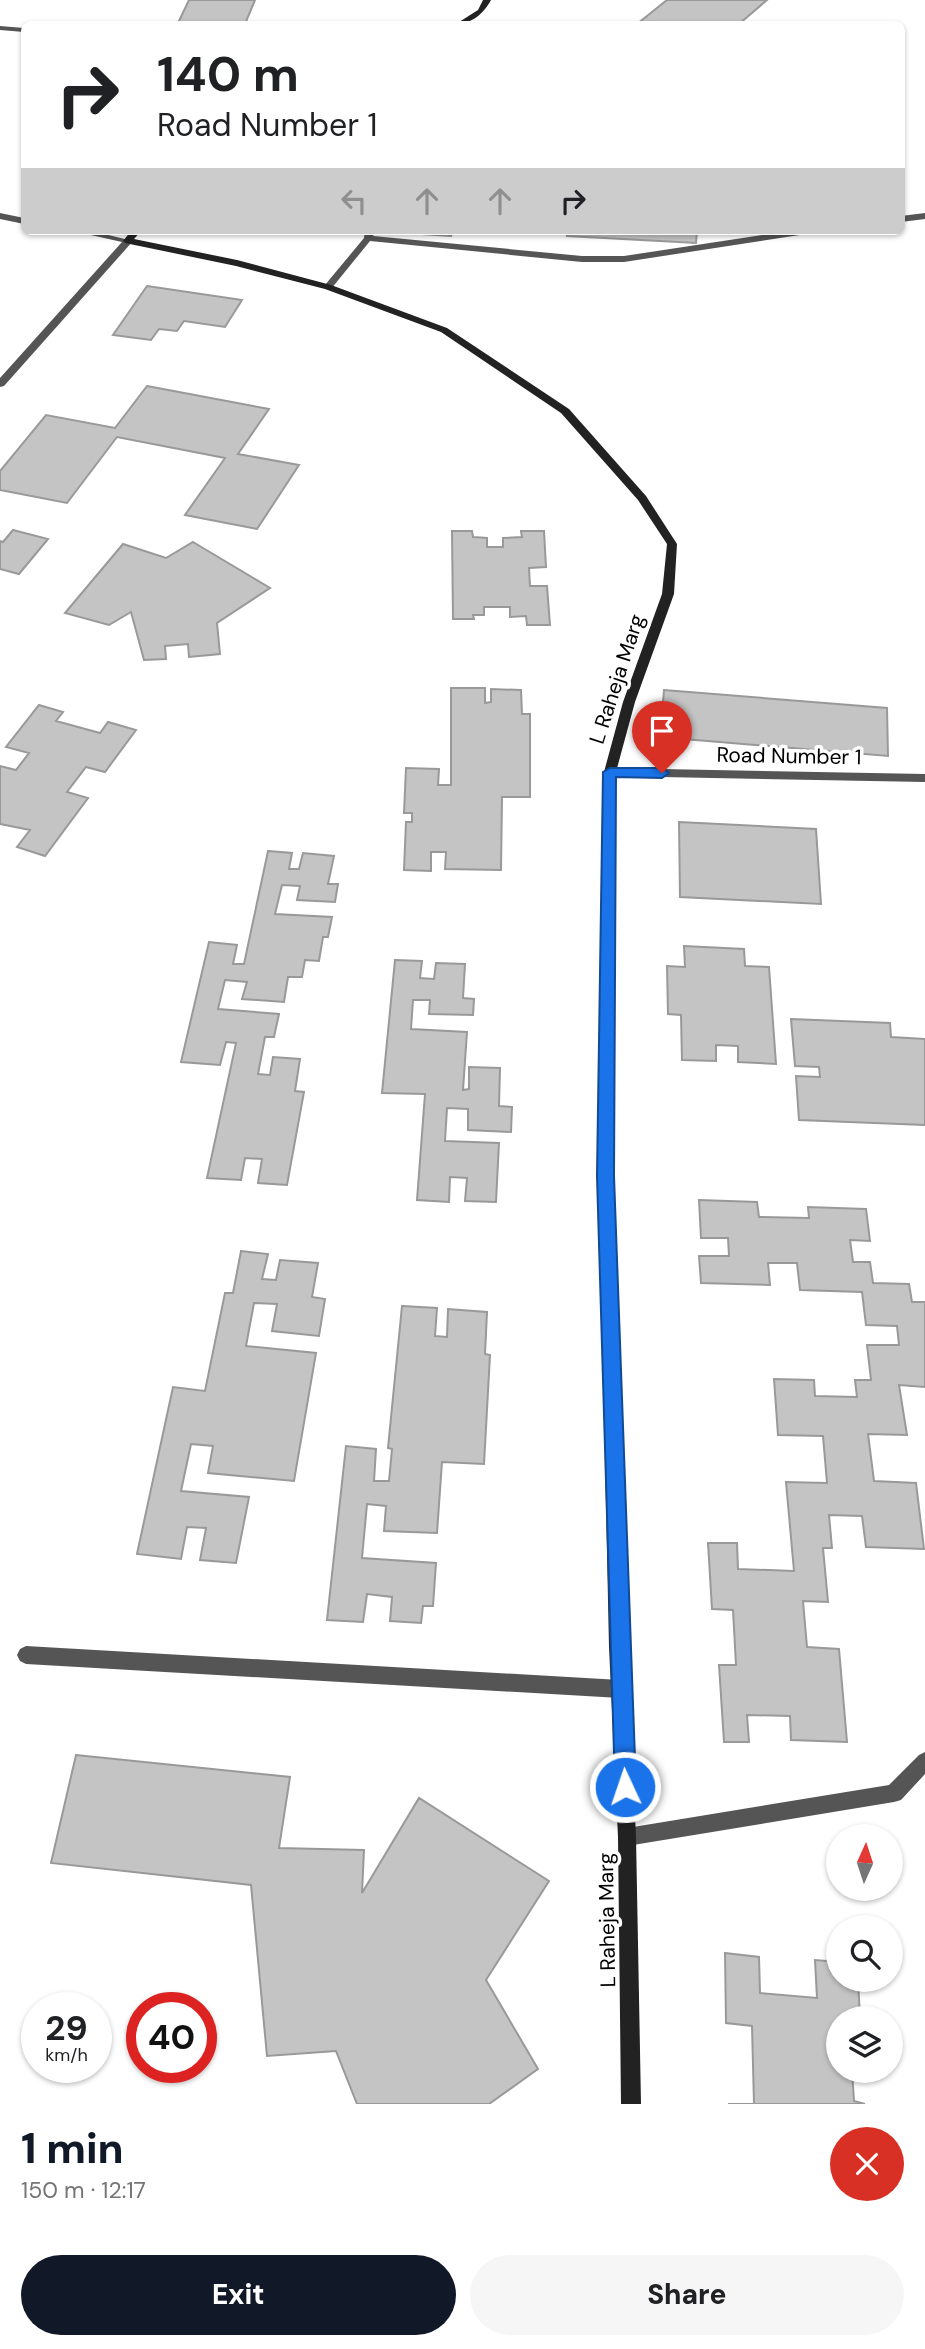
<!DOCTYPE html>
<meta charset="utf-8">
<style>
body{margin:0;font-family:"DM Sans",sans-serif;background:#f6f6f6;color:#202124;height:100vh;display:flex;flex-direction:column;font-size:26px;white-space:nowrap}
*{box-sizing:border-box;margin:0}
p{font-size:23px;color:#757577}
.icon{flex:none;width:38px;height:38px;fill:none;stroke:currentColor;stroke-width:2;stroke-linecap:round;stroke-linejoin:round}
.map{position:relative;height:2104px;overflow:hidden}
.side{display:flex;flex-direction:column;background:#fff;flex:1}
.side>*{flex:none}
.hud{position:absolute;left:21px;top:21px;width:884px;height:214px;border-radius:10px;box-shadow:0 2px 5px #0004;background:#fff;color:#202124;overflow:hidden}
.needle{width:46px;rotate:3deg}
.controls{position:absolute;left:826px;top:1824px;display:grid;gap:14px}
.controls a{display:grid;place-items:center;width:77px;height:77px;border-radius:50%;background:#fff;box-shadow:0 2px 5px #0004;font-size:35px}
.speed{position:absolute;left:21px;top:1992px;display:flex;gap:14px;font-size:35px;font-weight:700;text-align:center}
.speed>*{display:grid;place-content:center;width:91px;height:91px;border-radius:50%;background:#fff;box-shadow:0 2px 5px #0004;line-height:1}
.speed small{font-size:18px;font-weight:400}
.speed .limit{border:10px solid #d22;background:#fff;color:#111}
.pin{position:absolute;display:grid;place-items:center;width:60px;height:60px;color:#fff;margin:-72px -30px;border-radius:50% 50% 50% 0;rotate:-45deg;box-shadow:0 0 7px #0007}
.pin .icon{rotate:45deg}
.me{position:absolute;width:77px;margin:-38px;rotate:357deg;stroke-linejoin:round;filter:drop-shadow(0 0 5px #0008)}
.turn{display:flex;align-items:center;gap:24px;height:147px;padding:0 21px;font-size:32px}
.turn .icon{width:91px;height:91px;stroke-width:2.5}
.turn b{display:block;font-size:49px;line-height:60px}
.lanes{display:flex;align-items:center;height:66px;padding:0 21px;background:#0003;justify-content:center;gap:35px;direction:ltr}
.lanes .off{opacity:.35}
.round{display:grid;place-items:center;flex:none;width:74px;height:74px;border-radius:37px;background:#f6f6f6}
.summary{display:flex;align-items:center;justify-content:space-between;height:119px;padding:0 21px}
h1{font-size:42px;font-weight:800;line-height:52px;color:#111827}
.button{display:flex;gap:14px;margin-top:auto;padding:14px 21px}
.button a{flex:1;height:80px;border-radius:42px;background:#111827;color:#fff;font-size:28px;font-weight:800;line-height:80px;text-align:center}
.button a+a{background:#f6f6f6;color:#202124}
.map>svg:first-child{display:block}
.building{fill:#c4c4c4;stroke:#999;stroke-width:2}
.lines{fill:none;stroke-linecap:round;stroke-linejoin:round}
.street{fill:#555;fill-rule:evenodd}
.secondary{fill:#222;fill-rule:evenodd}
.route{fill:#1a73e8;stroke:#114b97;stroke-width:2}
.labels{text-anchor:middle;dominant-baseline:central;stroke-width:7;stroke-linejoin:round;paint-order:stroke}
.street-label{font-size:21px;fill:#000;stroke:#fff}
</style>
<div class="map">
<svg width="925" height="2104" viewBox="0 0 925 2104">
<rect width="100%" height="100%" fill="#fff"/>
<path class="building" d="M189,0H255L245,24L178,23Z
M667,0H767L739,24H637Z
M375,231H452L451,236Z
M568,231H697L696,243L567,236Z
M147,286L242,300L225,327L184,321L177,331L159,329L151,340L113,335Z
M147,386L269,409L238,454L299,465L257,529L185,515L225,458L117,437L67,503L0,490V471L46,415L115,428Z
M13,530L48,539L19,574L0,569V541L3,542Z
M452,531H472L473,537L487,538V547H503V538L522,537L521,531H544L546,567L529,568L530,586H547L550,625H527L526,616L510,617V607H484V615H473L474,619H453Z
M193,542L270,588L217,623L220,654L189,657L188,644L165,646L166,659L144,660L131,612L109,625L65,613L123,544L166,558Z
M451,688H485V703L491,702V689L521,690L522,714H530V797H502L501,870L445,869L446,852H431V871L404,870L406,822H412V813H404L406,768L439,769L438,785H451Z
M664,690L887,708L888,756L660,737Z
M39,705L63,712L56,721L100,733L108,722L136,730L105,772L86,767L67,792L88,798L45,856L17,847L30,830L0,824V766L16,770L29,753L6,747Z
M679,822L816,829L821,904L680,897Z
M268,851L292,853L289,869H299L303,853L334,856L328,884H338L335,902L297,900L300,886L282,885L275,914L332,917L328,937H323L319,961L305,960L302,977H288L284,1002L242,999L247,982L225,980L218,1009L279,1014L274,1037H265L258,1074L270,1075L273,1057L300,1059L295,1091L304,1092L287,1185L258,1183L262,1159L245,1158L241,1180L207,1178L236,1043L226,1042L220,1065L181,1062L209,942L237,945L233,964H244Z
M684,946L744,949L745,966L769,967L776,1064L738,1062V1046L716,1045V1061L682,1060L681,1015L668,1014L667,966L685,967Z
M395,960L422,961L420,978L434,979L436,963L465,964L463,998L474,999L473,1015L429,1014L430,1000H413L411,1029L467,1032L463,1090L469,1089V1067L500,1068L499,1106L512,1107L511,1132L468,1130V1109L447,1108L445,1141L499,1143L496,1202L465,1201L467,1178L450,1177L449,1202L417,1200L425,1094L382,1093Z
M791,1019L890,1023L891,1037L925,1039V1125L799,1120L796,1076L820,1077L819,1067L795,1066Z
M699,1200L757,1202L759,1217L809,1218L808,1207L866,1209L870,1241L850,1240L853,1262H870L873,1283L909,1284L912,1302H925V1387L899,1385L907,1435L868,1434L874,1481L916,1483L924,1549L866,1547L862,1516L829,1515L832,1548H823L828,1602L803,1601L807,1647L839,1649L847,1742L791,1740L790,1716L747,1715L749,1742H724L719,1665H736L733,1610L712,1609L708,1543H737L738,1569L794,1571L786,1482L827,1483L823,1436L778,1435L774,1379L814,1380L815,1396L857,1397L855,1380H871L867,1345H899L897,1326L866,1325L862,1292L800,1290L797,1263H768L770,1285L701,1283L699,1256H729L728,1238H701Z
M241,1251L268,1254L262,1279L276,1280L280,1260L318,1263L312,1297L325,1299L319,1336L272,1331L277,1304L254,1303L246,1346L316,1353L294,1481L208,1473L213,1446L191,1444L181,1491L249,1497L236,1563L200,1560L206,1528L187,1527L181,1559L137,1554L173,1387L205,1391L225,1293H233Z
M402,1306L437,1308L435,1336L447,1337L448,1309L487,1312L485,1354L490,1355L484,1464L442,1462L437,1533L384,1531L386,1506L367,1504L362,1558L436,1563L433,1606H423L421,1623L390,1621L392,1597L367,1594L363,1622L327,1620L346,1446L376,1449L374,1481H389L392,1449L388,1448Z
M76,1755L290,1777L279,1848L364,1850L362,1893L419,1798L549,1881L486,1980L538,2069L489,2104H357L336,2051L267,2056L251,1885L51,1863Z
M725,1953L759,1957L760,1993L817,1998L815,1960L838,1962V1979H858L860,2018H838V2070H852L854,2101L865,2104H728H754L752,2026L726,2023Z"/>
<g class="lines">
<path class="street" d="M0,26L24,28V32L0,30Z
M0,213L24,218V224L0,219Z
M925,213V219L901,222V216Z
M73,231H92L133,241L4,386L0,387V378L122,242Z
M365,231H375L373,236L582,256H624L788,231H811L806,234L624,262H582L370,241L331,289H325V285L364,238Z
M610,768L925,774V782L610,776L604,772Z
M26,1646L620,1680L626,1683L629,1689L626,1695L620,1698L26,1664L20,1661L17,1655L20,1649Z
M925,1752V1774L901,1800L894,1802L627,1846L620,1844L618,1837L620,1830L627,1828L889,1785L919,1755Z"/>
<path class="secondary" d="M483,0H491C484,13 472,24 456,24L478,10Z
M131,231H141L134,239L237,260L331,285L447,328L569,409L646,496L677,544L674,594L635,702L616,772L613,1176L627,1647L636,1837L641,2104H621L618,1837L609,1647L599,1176L604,772L623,702L662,594L667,544L638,500L561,413L441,332L325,289L236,266L125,243L123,241Z"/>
</g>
<path class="route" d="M610,768H662L669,773L662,778L616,777L614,1176L636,1787L633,1795L625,1798L618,1795L615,1787L597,1176L603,772Z"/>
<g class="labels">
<g class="street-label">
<text transform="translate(617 679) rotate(-72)">L Raheja Marg</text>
<text transform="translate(789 756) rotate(1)">Road Number 1</text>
<text transform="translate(607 1920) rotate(-91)">L Raheja Marg</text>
</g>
</g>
</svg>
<div class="controls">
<a><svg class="needle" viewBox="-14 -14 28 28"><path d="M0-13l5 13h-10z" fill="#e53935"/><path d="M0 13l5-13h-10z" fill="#757577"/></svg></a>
<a><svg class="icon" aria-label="search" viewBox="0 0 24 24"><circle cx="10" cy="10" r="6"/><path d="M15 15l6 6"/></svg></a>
<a><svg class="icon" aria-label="layers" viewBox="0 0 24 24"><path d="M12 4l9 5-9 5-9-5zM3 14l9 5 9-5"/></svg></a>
</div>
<div class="speed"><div>29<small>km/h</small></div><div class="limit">40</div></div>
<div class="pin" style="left:662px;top:773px;background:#d93025"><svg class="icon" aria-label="arrive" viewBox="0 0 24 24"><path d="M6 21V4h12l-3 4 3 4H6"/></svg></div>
<svg class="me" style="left:625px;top:1787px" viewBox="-20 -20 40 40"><circle r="17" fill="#1a73e8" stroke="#fff" stroke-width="3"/><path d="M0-11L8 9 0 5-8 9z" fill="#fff"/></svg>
<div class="hud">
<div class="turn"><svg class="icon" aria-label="right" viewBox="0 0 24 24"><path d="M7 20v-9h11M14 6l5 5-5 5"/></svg><div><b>140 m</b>Road Number 1</div></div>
<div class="lanes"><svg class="icon off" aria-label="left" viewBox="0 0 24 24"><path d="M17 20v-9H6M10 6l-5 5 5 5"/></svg><svg class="icon off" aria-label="ahead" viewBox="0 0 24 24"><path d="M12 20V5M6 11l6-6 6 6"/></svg><svg class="icon off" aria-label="ahead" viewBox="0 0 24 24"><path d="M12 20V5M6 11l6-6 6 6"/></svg><svg class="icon" aria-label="right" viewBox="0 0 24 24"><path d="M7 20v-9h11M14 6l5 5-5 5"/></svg></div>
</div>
</div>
<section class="side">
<div class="summary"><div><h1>1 min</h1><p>150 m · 12:17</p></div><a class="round" style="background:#d93025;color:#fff"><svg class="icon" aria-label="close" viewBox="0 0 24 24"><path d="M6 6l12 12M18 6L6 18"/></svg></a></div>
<div class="button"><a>Exit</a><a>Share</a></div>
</section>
